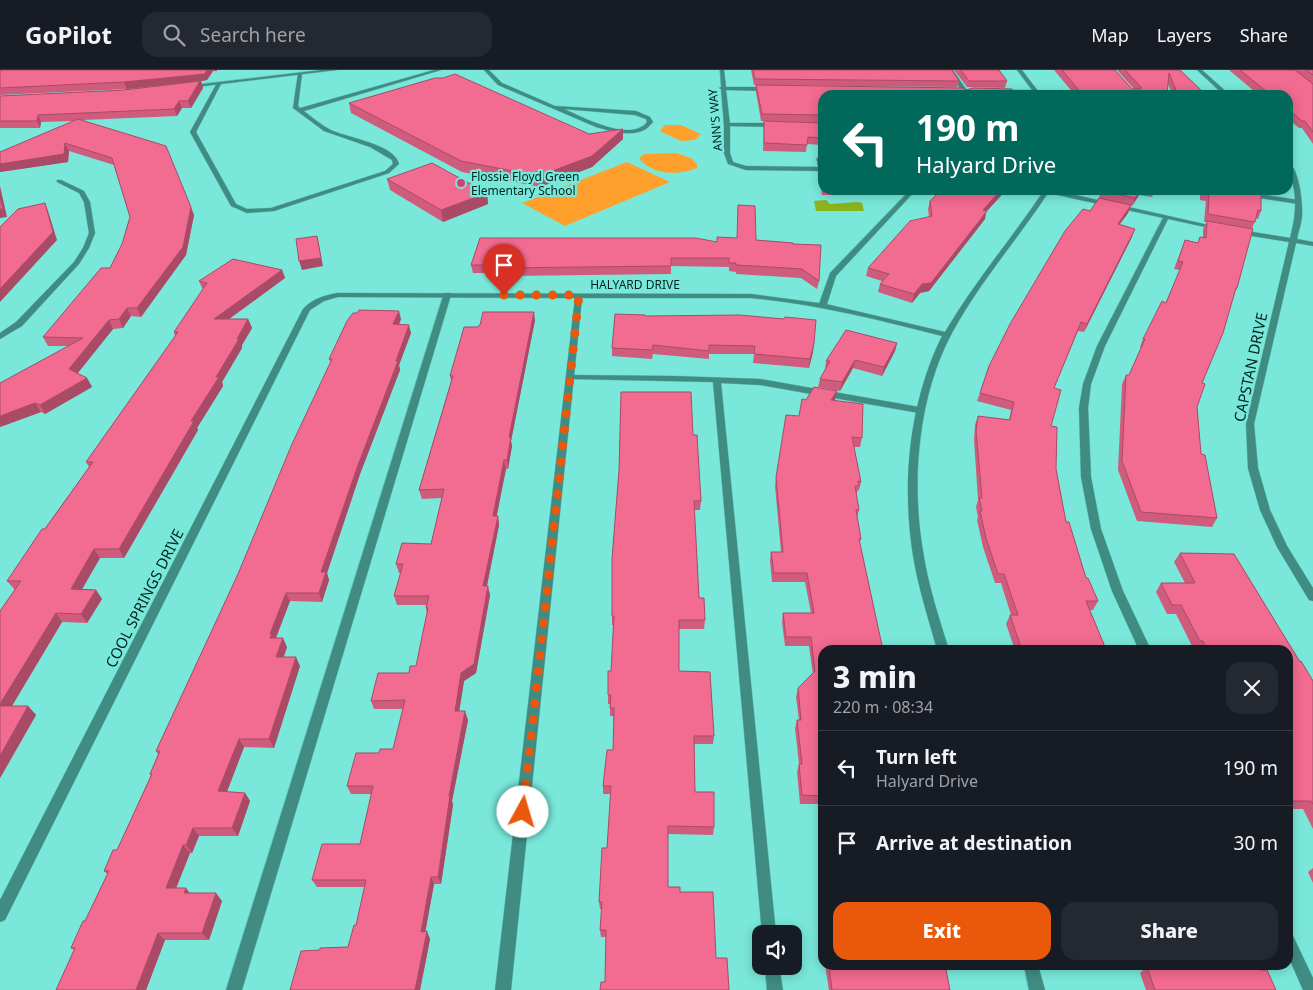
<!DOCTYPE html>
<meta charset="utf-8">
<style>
body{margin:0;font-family:"Noto Sans",sans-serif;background:#242831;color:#f1f3f6;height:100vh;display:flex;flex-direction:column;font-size:19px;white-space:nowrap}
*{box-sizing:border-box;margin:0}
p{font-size:16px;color:#9ea1a6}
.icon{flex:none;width:28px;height:28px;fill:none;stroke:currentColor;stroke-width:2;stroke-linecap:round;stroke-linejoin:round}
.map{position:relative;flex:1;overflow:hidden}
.panel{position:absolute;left:818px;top:575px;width:475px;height:325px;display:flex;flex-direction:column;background:#171b24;border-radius:15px;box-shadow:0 2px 12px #0003}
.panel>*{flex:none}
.banner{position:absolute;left:818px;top:20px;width:475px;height:105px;border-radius:15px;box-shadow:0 2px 12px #0003;background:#00695c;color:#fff;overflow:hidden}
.tools{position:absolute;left:752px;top:855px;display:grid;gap:10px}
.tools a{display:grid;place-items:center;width:50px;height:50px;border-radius:10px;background:#171b24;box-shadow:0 2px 12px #0003;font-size:25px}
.pin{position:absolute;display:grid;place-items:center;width:42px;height:42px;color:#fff;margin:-51px -21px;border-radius:50% 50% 50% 0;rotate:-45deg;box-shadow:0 0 5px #0007}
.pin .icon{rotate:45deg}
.me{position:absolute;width:55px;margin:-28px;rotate:6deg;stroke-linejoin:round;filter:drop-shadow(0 0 4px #0008)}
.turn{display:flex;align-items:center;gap:18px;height:105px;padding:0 15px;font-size:22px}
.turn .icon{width:65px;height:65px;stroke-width:2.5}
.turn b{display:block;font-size:35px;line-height:42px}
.round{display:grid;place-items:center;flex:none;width:52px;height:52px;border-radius:15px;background:#242831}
.head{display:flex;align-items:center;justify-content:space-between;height:85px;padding:0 15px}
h1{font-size:30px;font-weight:800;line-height:38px}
.button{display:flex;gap:10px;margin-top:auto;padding:10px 15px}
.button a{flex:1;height:58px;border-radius:15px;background:#ea580c;color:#fff;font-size:20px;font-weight:800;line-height:58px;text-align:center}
.button a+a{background:#242831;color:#f1f3f6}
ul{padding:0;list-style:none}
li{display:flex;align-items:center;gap:15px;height:75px;padding:0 15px;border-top:1px solid #363941}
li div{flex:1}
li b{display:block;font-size:19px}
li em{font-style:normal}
header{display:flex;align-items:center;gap:30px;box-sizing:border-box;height:70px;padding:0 25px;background:#171b24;border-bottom:1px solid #363941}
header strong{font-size:24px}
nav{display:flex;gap:28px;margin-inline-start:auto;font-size:18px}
.search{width:350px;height:45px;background:#242831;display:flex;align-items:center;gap:12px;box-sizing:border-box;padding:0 18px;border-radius:15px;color:#9ea1a6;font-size:19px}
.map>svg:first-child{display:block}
.green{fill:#ffa02d}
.water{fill:#8ab31e}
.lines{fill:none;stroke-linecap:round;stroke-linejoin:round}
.service-casing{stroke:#63c5ba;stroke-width:1}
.minor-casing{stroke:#63c5ba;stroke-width:1}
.tertiary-casing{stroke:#63c5ba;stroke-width:1}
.service{fill:#408c83;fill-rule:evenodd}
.minor{fill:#408c83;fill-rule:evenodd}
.tertiary{fill:#408c83;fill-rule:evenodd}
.wall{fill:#d05c7d}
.shaded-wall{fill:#a94b66}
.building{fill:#f26b91;stroke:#a94b66}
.route{stroke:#ea580c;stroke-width:9;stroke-dasharray:0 16.2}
.poi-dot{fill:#d04270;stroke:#79e8db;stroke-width:2}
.labels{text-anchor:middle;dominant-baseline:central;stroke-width:4.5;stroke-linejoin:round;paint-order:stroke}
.far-street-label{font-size:12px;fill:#002521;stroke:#79e8db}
.far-poi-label{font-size:12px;fill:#002521;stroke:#79e8db;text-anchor:start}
.street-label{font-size:15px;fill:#002521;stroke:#79e8db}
</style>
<header>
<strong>GoPilot</strong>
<div class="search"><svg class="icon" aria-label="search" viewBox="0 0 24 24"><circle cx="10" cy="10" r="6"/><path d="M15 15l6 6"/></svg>Search here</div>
<nav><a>Map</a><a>Layers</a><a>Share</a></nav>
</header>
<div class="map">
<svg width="1313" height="920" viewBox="0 0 1313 920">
<rect width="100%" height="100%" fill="#79e8db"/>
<path class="green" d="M665,55H681L701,64L695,70L681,71L660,61Z
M676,83L691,88L697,94V98C679,106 651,105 639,88L644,84Z
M627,92L670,112L565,156L522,133Z"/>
<path class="water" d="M826,130L830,134L858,132L862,133L864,141H816L814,131Z"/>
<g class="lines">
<g class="service-casing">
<path id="service" d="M434,0H441L304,41C313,48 322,56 333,61C350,68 395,75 399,94L389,103L274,141L247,143L231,136L190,62L217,13L222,12L196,62L236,134L247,139L271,138L385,101L393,94L392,90L370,77L324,61L293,38L298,3L302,4L298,36L300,38Z
M484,0H489L502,13L555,36L636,41L650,47L653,52C650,55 647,59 644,60C630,67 610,61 596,57L498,15ZM564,39L635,45L646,49L647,52C645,54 644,56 641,57C622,68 582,47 564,39Z
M949,0H953L970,25H964Z
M727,53H776L779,55L776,57L725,56L724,55Z
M910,120H916L836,206L827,234L823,236H820L819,234L830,203Z
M1219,120H1234L1298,130L1301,132L1298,134L1222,122Z
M1164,146L1169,147L1105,276L1091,314L1088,338L1091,407L1101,459L1123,521L1151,580H1139L1112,521L1091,459L1081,407L1079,338L1083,314L1097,276Z
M444,223H450L451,225L242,920H226Z
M567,305L674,306L760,309L919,337L923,340L919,343L760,315L721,313L776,864H762L713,312L570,309L566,307Z
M1288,864L1293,866L1313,908V920H1303L1288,886Z
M765,896H779L783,920H767Z"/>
</g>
<g class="minor-casing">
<path id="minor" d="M720,0H724L726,17H769L772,19L769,21L726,20L730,55V83L733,92L746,96L822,97V101L746,100L728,94L724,83V55L721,19L719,18L721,17Z
M1017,0H1022L1041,25L999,23L1001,20H1032Z
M1197,0H1202L1230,25H1224Z
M1288,91C1299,99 1303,132 1302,145C1302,153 1298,162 1297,169L1313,172V176L1296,173L1254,354L1258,398L1270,440L1287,476L1313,518V531L1309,530L1277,477L1260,440L1248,398L1246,354L1289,172L1240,164L1237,162L1240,160L1290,168C1295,148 1297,134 1293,114C1292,105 1287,100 1288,91Z
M57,110H61L84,121L90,132L95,163L89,178L79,194L22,256L0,269V263L16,252L74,192L83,178L89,163L84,132L79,123L57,112Z
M1041,120H1053L1222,158L1219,160L1048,123C1017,170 979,213 952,263C918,326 911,412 923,481C928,515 939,548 949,580H937C928,547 917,514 912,479C902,408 910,331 942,266C879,250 816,234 751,228H582L511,920H495L575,228L338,227L324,231L310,240L5,850L0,852V830L303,239C312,229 325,225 338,223L751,224L826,234L945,262C974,213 1011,169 1043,122Z
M1024,895H1038L1045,920H1029Z"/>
</g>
<g class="tertiary-casing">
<path id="tertiary" d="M321,0H337L188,18L185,16Z"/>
</g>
<use href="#service" class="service"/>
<use href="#minor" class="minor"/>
<use href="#tertiary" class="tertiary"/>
</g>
<path class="wall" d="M0,0H217V1H213L207,10L201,11L203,18L191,38H182L177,46L83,50L194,145L186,185L141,247L131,246L123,258L113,259L77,303L87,308L92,317L45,344L41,342L0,357L68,276H48L43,267L110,198L122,174L130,147L114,95L69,81L68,92L0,102V82L74,51L41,52L40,58H0V26L124,20L183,13L127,19L0,25Z
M751,0H952L959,11L957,17L762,15L966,20L1012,19L822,25V53L761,51L756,22V15H754Z
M954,0H999L1007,11L1005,18L967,17Z
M1054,0H1115L1132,19H1134L1117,0H1180L1206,25H1173L1168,14L1167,25H1075Z
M1229,0H1313V74L1302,58H1299L1288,49V25H1259Z
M349,33L589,64L623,69L592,97L540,117L462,102L351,43Z
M764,51L822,53V75L807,74L806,82L763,81Z
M817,88L822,89V97L817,95Z
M819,99L852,121L851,125H822L818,103Z
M387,109L487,123L488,134L443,152L390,120Z
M941,120H1006L986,142L985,149L929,221L920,223L912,233L878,222L880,214L882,211L866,206L868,198L929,147L928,139L930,131Z
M1101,120H1155L1152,127L1139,125L1132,136L1130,135L1128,143L1119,155L1132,167L1084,262L1078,261L1054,318L1051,356L1056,399L1066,452L1086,508L1098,531L1093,540H1090L1105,577L1117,580H1015L1006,554L1010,545H1011L1001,513H995L983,477L977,450L978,447L976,437L978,430L974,370L975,355L978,346L1009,350L1011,340L977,331L980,323L1099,128Z
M1200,120H1257V121L1261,141L1258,149L1256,148L1252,159L1237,218L1233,226L1202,313L1197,337L1201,384L1217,448L1212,457L1137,451L1118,400L1122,314L1126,305H1129L1141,278L1140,277L1143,269L1166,232L1180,200L1174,199L1185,170L1198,173L1200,167L1203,168V159L1207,152H1204L1206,131L1200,130Z
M756,170L793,174L819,211L817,219L801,208L736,204V202L729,201V197L671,196V204L499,206L498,203H473L471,195L717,172Z
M282,200L285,208L229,249H248L252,258L242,275V278L222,312L223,316L197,358L198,360L124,488H100L82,519L96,520L102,529L87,553L62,552L12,636H28L36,645L0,708V541L15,520L7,511L89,397L86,392L175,266L174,262L203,220L199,211Z
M645,246L813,282L809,298L753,293L754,284H709V289L653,284L652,289L612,286V278Z
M401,249L399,255L411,263L399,295L400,300L360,404L327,503L329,510L322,532L290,531L276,568L287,577L284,587L300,596L274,678L244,677L227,722L245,723L250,731L238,766H199L192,783H190L176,818L190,823L222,831L209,870H165L146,920H56L74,880L71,878L85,851L107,804L104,801L117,780L151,705L150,704L158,684L156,681L238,504L331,293L329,289Z
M535,250L511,371L512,376L508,399H506L496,446H498L499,455L487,516L490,525L476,603L464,611L459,641L468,650L452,731L453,735L441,814H434L425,862L430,869L420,920H290L320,880L348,877L356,855L365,817H317L312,810L360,774L372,724H351L347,716L379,683L393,679L403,639H374L371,631L409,603L416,596L427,544L426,538V535H397L394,526L401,503H399L396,494L431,474L442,428L422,429L419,420L451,311L450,306L477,257Z
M897,273L895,281L882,306L853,298L840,321L818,317L820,309L825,300L826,291Z
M806,330L835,331L862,368L860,377H854L861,412L859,420H858L856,425L859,440L857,447L861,469L822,580V734H800L797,702L799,694L795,658L797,650H799L796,627L798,618L813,604L809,576H785L782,552L783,543H811L805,512H772L770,491L771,482H781L775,416L776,407L799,346Z
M693,365L701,431L700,440H694L699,528L705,550L704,559H679V601L714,666L713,674H694L695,722L714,757L713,765L668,764L605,912L606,867H601L600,860L602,839H600L599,832L607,778L611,724H603V716L613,680L614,646H610V634H608V625L611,601L614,555H612V546Z
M1180,483L1234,484L1300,592L1301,591L1313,611V759L1303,739H1288V580H1194L1176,544H1167L1156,522L1161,513H1185L1174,492Z
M1313,798V813L1308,802Z
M821,836H822V874L818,843Z
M825,895H945L950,920H829Z
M1143,895H1257L1260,900L1276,920H1146L1140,903L1144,899Z"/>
<path class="shaded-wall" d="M207,0H217V1H213L207,10L201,11L203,18L191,38L188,31L200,11L127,19L124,12Z
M179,31L182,38L177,46L174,39Z
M38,45L41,52L40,58L37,51Z
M623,59V69L592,97L540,117L539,106Z
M65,73L69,81L68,92L0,102V94Z
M0,116L7,147L0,148Z
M1001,120H1006L986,142L985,149L929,221L920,223L912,233L914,224L983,140Z
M1141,120L1139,125L1132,136L1135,128Z
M487,123L488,134L443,152L441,140Z
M45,133L48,141L57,170L0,232V219Z
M1131,135L1128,143L1114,162L1118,154Z
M191,137L194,145L186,185L141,247L137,238Z
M1135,159L1132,167L1084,262L1087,254Z
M317,166L323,196L302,200L299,191Z
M282,200L285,208L218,257L214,249Z
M127,238L131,246L123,258L119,249Z
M399,241L401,249L395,263L393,254Z
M534,242L535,250L511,371L512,376L508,399L507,390L509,367Z
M248,249L252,258L242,275V278L222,312L223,316L197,358L198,360L124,488L119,479Z
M109,250L113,259L74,308L69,299Z
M409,255L411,263L399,295L400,300L360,404L327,503L329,510L322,532L319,523L321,502L358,395Z
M814,273L813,282L809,298L810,289Z
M897,273L895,281L882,306L884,297Z
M855,290L853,298L840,321L842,312Z
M87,308L92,317L45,344L40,335Z
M837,321L835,330L830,339L831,330Z
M35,333L41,342L0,357V346Z
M504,390L506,399L495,455L493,446Z
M498,446L499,455L485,525L483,516Z
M94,479L100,488L77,528L71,519Z
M488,516L490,525L476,603L464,611L458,649L455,641L461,603Z
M96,520L102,529L87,553L81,544Z
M286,523L290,531L275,570L270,568V564Z
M56,543L62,552L7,644L0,637V634Z
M283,568L287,577L280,595L276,587Z
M296,587L300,596L274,678L269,669Z
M28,636L36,645L0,708V686Z
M465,641L468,650L452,731L453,735L441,814L438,807L449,726Z
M239,669L244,677L224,729L218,721Z
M245,723L250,731L238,766L232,758Z
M193,758L199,766L192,783L186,775Z
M183,775L190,783L173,826L166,818Z
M431,807L434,814L424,869L421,862Z
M186,818L192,826L184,823Z
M216,823L222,831L209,870L202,863Z
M427,861L430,869L420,920H415Z
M158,863L165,870L146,920H136Z"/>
<path class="building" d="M0,0H207L205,4L124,12L0,18Z
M753,0H952L959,11L755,9Z
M961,0H999L1007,11H969Z
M1062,0H1115L1132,19H1141V17L1125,0H1180L1206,25H1178L1169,3L1167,25H1083Z
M1240,0H1295L1313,14V62L1305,51H1302L1288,39V25H1271Z
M1306,0H1313V5Z
M455,4L589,64L623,59L592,86L539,106L461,91L349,33L435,8H443Z
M200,11L188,31H179L174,39L38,45L37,51H0V26L124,20Z
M756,15L963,18L966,20L973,18L1012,19L1016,25H822V45L762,44Z
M78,49L166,76L191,137L183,177L137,238H127L119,249L109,250L69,299L87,308L40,335L35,333L0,346V313L83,268L43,267L101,198H110L122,174L130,147L112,88L65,73L64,84L0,94V82Z
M764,51L822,53V68L808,67L807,75L764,73Z
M817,88L822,89V93L817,91Z
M432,93L487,123L441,140L387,109Z
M819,99H822V120H852V121H823Z
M941,120H1001L983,140L987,141L931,213L922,214L914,224L880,214L889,204L868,198L910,151L932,146L930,131Z
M1102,120H1141L1135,128L1102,121Z
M1203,120H1250L1261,122V141L1258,140L1255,152L1208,144L1209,123L1203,122Z
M0,126L3,139H0Z
M1099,128L1131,135L1118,154L1135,159L1087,254L1081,252L1054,318L1061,320L1051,356L1057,357L1056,399L1066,452H1069L1086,508H1088L1098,531H1086L1105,577H1115L1117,580H1022L1010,545H1018L1004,504H998L986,468L980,441H982L979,428H982L976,361L978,346L1010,350L1014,332L980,323L989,296L1010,254L1065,161L1083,139L1090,141Z
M45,133L53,162L0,219V157L18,139Z
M738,135L755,136L756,170L793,173V174L821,175L819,211L802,199L736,195V193H729V188H671V196L498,198V195H471L480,168H696L717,172V167L737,168Z
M1207,151L1253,159L1237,218H1236L1223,263L1202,313L1205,314L1197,337L1201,384L1205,385L1217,448L1141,442L1122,391L1126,305H1129L1145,269H1143L1162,231L1166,233L1183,192L1178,191L1185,170L1198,173L1200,167L1206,168Z
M317,166L321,188L299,191L296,169Z
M233,189L282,200L214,249H248L237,269H239L216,307H219L191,351H194L119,479H94L71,519L96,520L81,544L56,543L0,634V541L21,511H7L42,459H45L93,392H86L178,262H174L207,213L199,211Z
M359,240L399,241L393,254L409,255L396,291H398L358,395L321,502H326L319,523H286L270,564H272L270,568H283L276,587H296L269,669H239L218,721L245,723L232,758H193L186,775H183L166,818H186L184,823H216L202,863H158L136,920H56L75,878H71L83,851H85L109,801H104L113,780H117L152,704H150L160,681H156L238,504L292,374L332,289H329L347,251L353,243H357Z
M483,242H534L509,367H511L507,390H504L493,446H498L483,516H488L474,594L461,603L455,641H465L449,726H450L438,807H431L421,862L427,861L415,920H290L301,881L320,880V878L348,877L354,855H356L366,810H312L322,774H360L373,716H347L356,683H379L380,679H393L405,630L371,631L378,603H409L410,596H416L428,538H426L429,526H394L403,494H396L402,473L431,474L444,419L419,420L453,306H450L464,257H477L480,255Z
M615,244L645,245V246L740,245L784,249L785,247L816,250L814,273L810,289L754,284L755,276L709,275V281L653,275L652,280L612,278Z
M846,260L897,273L884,297L855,290L842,312L820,309L830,291H826Z
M814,317L837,321L831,330L863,334L862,368L852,367L861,412L858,411L859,416H855L859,440H856L861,469H859L883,580H822V726L802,725L799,694H802L797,650H801L798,618L815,601L811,567H786L783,543H814L807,503H774L771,482H783L776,407L786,345L799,346L802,329L806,330Z
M621,322H691L693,365H697L701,431H694L699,528H704L705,550H679V601L710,602L714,666H694L695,722H714V757L668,756V817H680V822H713L716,888H727L729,920H600L601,912H605L606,860H600L602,832H599L602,778H607L611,716H603L607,680H613L614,638H610L611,625H608V601H611L614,546H612V489L619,400Z
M1180,483L1234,484L1300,592L1301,591L1313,611V734L1311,731H1288V580H1207L1203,571H1200L1181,535H1172L1161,513H1195Z
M0,636H28L0,686Z
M821,836H822V849Z
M829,895H945L950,920H832Z
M1152,895H1257L1260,900H1267L1276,920H1155L1147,897H1153Z"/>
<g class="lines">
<path class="route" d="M504,225H579L523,742"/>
</g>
<circle class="poi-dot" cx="461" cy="113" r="5"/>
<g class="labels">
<g class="far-street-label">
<text transform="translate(715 50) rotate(-95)">ANN'S WAY</text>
<text x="635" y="214">HALYARD DRIVE</text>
</g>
<g class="far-poi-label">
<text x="471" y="106">Flossie Floyd Green<tspan x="471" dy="14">Elementary School</tspan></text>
</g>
<g class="street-label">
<text transform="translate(1250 297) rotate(-78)">CAPSTAN DRIVE</text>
<text transform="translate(144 528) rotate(-63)">COOL SPRINGS DRIVE</text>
</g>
</g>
</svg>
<div class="tools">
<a><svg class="icon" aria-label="sound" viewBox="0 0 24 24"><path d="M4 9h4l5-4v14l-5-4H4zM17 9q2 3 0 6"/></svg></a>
</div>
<div class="pin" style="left:504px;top:225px;background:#d93025"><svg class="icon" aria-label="arrive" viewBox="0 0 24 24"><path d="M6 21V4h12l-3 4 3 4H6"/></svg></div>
<svg class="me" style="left:523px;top:742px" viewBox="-20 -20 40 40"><circle r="19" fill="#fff"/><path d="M0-13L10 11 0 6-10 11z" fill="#ea580c"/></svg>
<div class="banner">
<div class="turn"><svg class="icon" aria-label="left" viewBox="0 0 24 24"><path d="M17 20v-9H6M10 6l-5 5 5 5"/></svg><div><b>190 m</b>Halyard Drive</div></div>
</div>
<section class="panel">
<div class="head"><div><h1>3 min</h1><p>220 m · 08:34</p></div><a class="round"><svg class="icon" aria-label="close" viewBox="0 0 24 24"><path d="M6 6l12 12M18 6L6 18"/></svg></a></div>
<ul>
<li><svg class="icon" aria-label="left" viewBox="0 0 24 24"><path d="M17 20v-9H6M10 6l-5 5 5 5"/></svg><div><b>Turn left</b><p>Halyard Drive</p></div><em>190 m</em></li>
<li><svg class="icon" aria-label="arrive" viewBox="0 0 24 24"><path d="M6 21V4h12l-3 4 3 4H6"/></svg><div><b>Arrive at destination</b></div><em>30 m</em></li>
</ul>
<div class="button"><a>Exit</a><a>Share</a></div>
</section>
</div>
